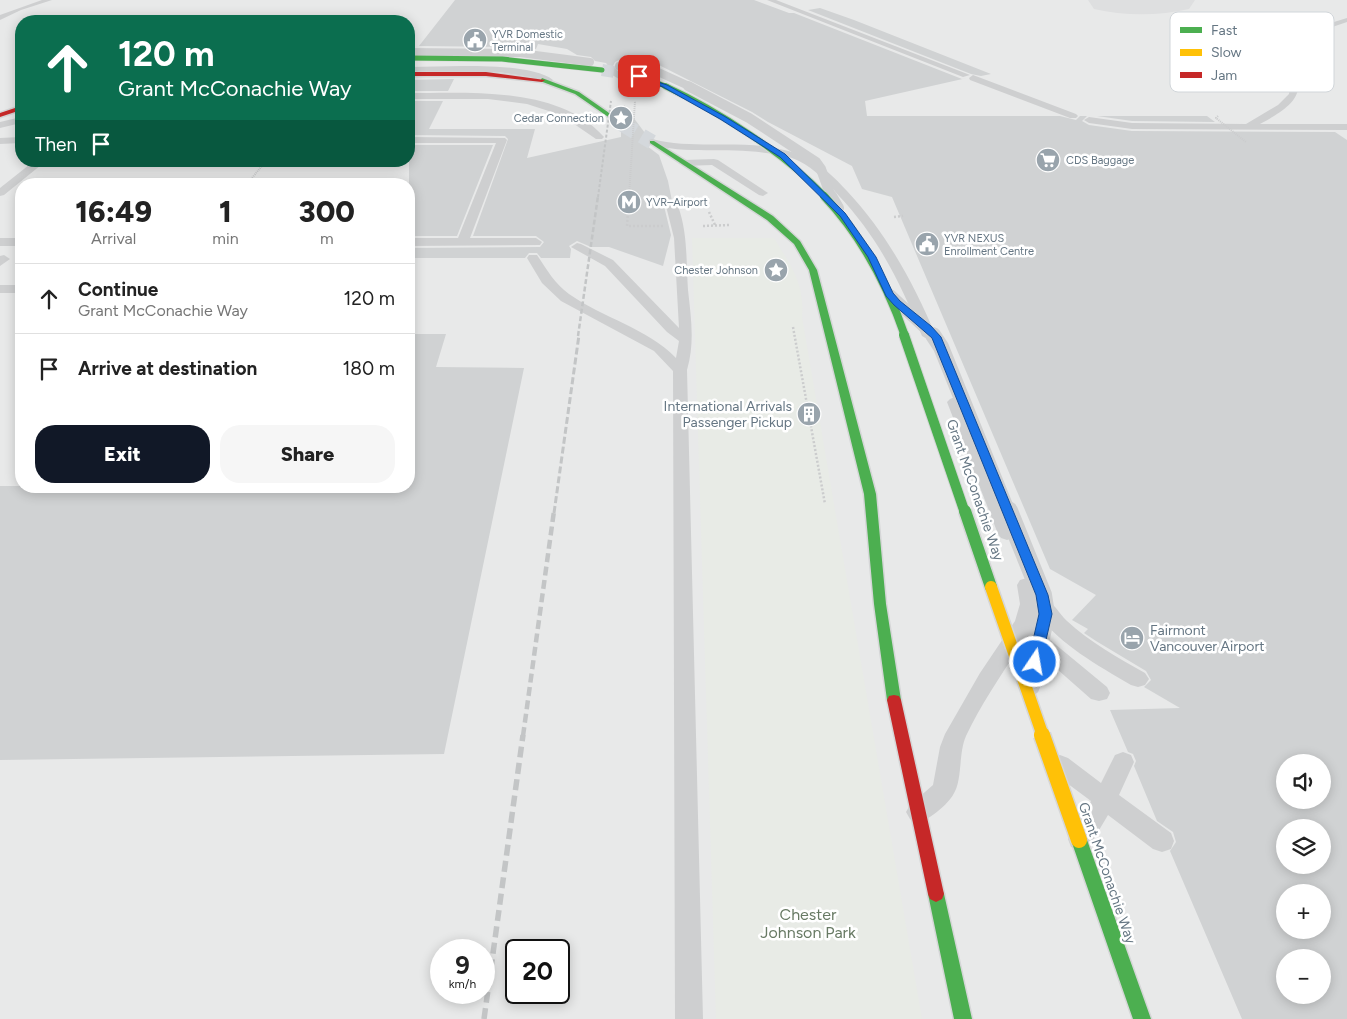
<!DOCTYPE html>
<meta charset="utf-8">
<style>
body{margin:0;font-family:Figtree,sans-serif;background:#f6f6f6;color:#222;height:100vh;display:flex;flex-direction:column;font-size:19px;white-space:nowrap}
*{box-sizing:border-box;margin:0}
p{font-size:16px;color:#767676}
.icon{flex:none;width:28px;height:28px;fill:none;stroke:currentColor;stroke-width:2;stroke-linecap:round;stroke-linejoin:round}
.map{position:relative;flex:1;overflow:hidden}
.details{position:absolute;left:15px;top:178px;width:400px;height:315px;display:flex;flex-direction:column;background:#fff;border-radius:20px;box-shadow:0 2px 12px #0003}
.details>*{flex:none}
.hud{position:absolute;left:15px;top:15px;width:400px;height:152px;border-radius:20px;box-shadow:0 2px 12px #0003;background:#0b6e4f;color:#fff;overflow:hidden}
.fabs{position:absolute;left:1276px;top:754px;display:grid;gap:10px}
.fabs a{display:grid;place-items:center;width:55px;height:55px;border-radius:50%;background:#fff;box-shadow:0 2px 12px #0003;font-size:25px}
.speed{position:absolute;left:430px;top:939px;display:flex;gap:10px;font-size:25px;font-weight:700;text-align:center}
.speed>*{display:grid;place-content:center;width:65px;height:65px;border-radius:50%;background:#fff;box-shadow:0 2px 12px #0003;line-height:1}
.speed small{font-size:12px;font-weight:400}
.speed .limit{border:2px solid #111;border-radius:8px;background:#fff;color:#111}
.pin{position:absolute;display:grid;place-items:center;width:42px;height:42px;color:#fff;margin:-21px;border-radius:10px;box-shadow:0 2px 8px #0006}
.me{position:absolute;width:55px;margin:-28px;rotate:12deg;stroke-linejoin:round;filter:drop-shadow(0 0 4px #0008)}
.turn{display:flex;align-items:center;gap:18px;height:105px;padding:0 20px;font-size:22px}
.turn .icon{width:65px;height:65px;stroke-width:2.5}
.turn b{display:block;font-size:35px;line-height:42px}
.then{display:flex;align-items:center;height:48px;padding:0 20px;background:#0003;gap:10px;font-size:19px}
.eta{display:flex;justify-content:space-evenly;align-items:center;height:85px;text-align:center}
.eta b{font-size:30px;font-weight:800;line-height:35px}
.button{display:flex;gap:10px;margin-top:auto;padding:10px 20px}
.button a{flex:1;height:58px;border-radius:20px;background:#111827;color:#fff;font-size:20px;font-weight:800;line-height:58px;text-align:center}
.button a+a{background:#f6f6f6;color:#222}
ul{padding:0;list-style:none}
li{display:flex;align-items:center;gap:15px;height:70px;padding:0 20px;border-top:1px solid #e0e0e0}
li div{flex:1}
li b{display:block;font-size:19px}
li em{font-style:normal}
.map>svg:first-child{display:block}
.built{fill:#e8e9e9;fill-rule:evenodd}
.green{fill:#e8ebe6}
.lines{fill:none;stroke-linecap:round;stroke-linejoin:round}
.taxiway{fill:#dedfe0;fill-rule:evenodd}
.building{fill:#d0d2d3;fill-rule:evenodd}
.primary-tunnel-far1{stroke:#d4d8dc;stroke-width:12;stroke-dasharray:12 6;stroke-linecap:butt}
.primary-tunnel{stroke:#d4d8dc;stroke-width:15;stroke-dasharray:15 8;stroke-linecap:butt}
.fast-casing{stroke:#d5d6d7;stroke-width:3}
.jam-casing{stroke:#d5d6d7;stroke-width:3}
.path-far1{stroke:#cbcccd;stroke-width:2;stroke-dasharray:1 1;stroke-linecap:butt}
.path{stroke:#cbcccd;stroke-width:2.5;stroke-dasharray:2 2;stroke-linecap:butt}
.lane{fill:#cecfd0;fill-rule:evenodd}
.fast{fill:#4caf50;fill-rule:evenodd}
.jam{fill:#c62828;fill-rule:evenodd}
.rail-far4{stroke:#c3c5c6;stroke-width:2;stroke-dasharray:3 2;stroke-linecap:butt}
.rail-far3{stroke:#c3c5c6;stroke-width:2.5;stroke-dasharray:5 2.5;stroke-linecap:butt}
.rail-far2{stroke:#c3c5c6;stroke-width:3;stroke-dasharray:7 3;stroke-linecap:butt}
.rail-far1{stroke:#c3c5c6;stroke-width:4.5;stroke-dasharray:9 4.5;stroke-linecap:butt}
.rail{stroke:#c3c5c6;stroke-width:5.5;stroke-dasharray:11 5.5;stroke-linecap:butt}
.fast-bridge-far4-casing{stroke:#d5d6d7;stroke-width:6;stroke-linecap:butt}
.fast-bridge-far3-casing{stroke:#d5d6d7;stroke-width:8;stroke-linecap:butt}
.fast-bridge-far2-casing{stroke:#d5d6d7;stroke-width:10;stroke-linecap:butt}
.fast-bridge-far1-casing{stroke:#d5d6d7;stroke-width:12;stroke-linecap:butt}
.fast-bridge-casing{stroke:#d5d6d7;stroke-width:15;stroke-linecap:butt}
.slow-bridge-far1-casing{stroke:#d5d6d7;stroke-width:15;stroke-linecap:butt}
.slow-bridge-casing{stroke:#d5d6d7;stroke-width:19;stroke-linecap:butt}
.path-bridge-far1{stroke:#cbcccd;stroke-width:2;stroke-dasharray:1 1;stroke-linecap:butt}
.path-bridge{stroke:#cbcccd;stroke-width:2.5;stroke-dasharray:2 2;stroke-linecap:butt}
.lane-bridge-far4{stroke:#cecfd0;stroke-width:8}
.lane-bridge-far3{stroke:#cecfd0;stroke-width:10}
.lane-bridge-far2{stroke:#cecfd0;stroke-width:12}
.lane-bridge-far1{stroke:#cecfd0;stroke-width:16}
.lane-bridge{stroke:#cecfd0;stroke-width:20}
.fast-bridge-far4{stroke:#4caf50;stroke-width:5}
.fast-bridge-far3{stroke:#4caf50;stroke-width:6}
.fast-bridge-far2{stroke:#4caf50;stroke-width:8}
.fast-bridge-far1{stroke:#4caf50;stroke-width:10}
.fast-bridge{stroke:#4caf50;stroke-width:12}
.slow-bridge-far1{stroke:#ffc107;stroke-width:12}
.slow-bridge{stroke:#ffc107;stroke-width:16}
.route{fill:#1a73e8;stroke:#114b97}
.labels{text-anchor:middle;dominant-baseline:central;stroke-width:5;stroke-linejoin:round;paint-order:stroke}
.far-poi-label{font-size:11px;fill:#657683;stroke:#fff;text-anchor:start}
.poi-label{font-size:14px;fill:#657683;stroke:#fff;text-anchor:end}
.street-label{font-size:14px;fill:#657683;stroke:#fff}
.near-park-label{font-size:16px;fill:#687a64;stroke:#fff}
.key{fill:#fff;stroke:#d1d6da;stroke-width:1}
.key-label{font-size:14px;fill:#657683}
</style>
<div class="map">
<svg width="1347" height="1019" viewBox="0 0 1347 1019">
<rect width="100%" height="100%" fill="#f9f9f9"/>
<path class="built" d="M0,0H1347V1019H0ZM21,21H409V161H21ZM21,184H409V486H21ZM1285,762H1322V800H1285ZM1285,828H1322V865H1285ZM1285,892H1322V930H1285ZM441,950H484V992H441ZM516,950H559V992H516ZM1285,958H1322V995H1285Z"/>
<path class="green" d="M692,238H774C791,266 805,284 802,317L922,1019H716Z"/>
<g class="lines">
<path class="taxiway" d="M1088,0H1195L1189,9C1159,16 1124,16 1094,9Z"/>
</g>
<path class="building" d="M455,0H754L789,13H794L962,79L967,78L865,101L867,116H1060L1076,120L1080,116H1087L1082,121L1089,125L1132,131L1335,132L1347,140V1019H1242L1170,851L1176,842L1173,832L1157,821L1134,766L1136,761L1133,754L1128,752L1110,710L1180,708L1144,687L1151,680L1146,671L1096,641L1084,633L1088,629L1072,620L1096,595L1050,569L892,197L862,189L852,166L768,122L752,112L649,60V65L619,60L615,62L613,66L618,71L632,74L633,81L647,88V96L609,73V67L606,63L595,61L591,57L577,55L567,49L538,44L536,49L520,47L419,46ZM1285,762H1322V800H1285ZM1285,828H1322V865H1285ZM1285,892H1322V930H1285ZM1285,958H1322V995H1285Z
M820,8L854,20L991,74L981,76L971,74L808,10Z
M454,79L448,91H409V80Z
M409,101H443L429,129H535L527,158L621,137V129H627L631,124L623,115L624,105L648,137L643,141V143L659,155L668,181L672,201L664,206L671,235L663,266L609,247H591L577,241L569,246L571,249L570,258H541L537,253H529L525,258H409V248L540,247L544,242L536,236H473L508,139L505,136L409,135Z
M1097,116H1207L1215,122L1132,121Z
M409,145H493L457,236H409Z
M409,334H446L436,367L524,368L444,754L0,760V486H409Z"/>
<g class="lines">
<path class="primary-tunnel-far1" d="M602,70L639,76"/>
<path class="primary-tunnel" d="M622,124L652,142"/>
<g class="fast-casing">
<path id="fast" d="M542,78L579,92L625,124L620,125L575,94L540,81Z
M650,141H654L773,216L800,241L817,270L876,494L886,604L901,700L899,704L894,705L889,704L887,700L874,604L864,494L809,270L794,244L767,220L650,143Z
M1079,833L1085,835L1087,840L1151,1019H1133L1071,840L1073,835Z
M936,886L942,889L944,894L972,1019H954L928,894L930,889Z"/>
</g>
<g class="jam-casing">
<path id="jam" d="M409,72H486L545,80L542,82L486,76H409Z
M21,106V110L0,117V113Z
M894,695L899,696L901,700L944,894L942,899L936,902L930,899L928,894L887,700L889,696Z"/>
</g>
<path class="path-far1" d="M247,184L266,161"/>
<path class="path" d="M709,212L715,225
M894,217L903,216
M703,226L729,225
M793,327L825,504"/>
<path class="lane" d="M42,0H52L21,10L0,20V15Z
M767,0H776L970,75L963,77Z
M1347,18V22L1291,41L1279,50C1282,61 1289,67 1295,77C1308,99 1276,115 1260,124H1347V130L1132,129L1089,123L1084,120L1089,117L1132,123L1246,124L1278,105L1289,94L1290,87L1288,79L1274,59L1272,47L1285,37Z
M462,66C485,66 535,66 553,80L549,83L531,77L498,72L409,71V67Z
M973,75L1076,114L1078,116L1076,118H1070L970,80L969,78Z
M409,93C470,93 559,86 604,137L602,139H596L561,115L527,104L488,99H409Z
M21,117V123L0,128V122Z
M21,137V143L0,144V138Z
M409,137L505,138L507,140L470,238H536L542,242L540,245L409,246V238H458L496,143H409Z
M652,139C691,149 730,141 769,147C782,149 795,152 806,157C822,165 835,178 847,191C887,234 913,282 936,336L934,339L929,340L922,336C901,284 878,237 839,196C828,183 815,169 799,161C789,156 777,154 766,153C727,147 687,155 649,144V140Z
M714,159L718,160L768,193L763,196L759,195L712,165L684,166L679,163L684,160Z
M34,161H46L4,195L0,196V188Z
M672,203L678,206C688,234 686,261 688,290C691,318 695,342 687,370L703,1019H675L673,371L654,351L561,301L542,283L527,258L529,255H537C547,270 555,284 569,294C603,318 647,328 676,358L679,341L667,332L605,266L571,247L577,243L581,244L613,260L679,328L674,238L666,206Z
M0,238H21V246H0Z
M4,255L10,259L0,266V256Z
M0,285H21V293H0Z
M955,397L960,399L963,402L1016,534L1013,538L1007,540L1001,538L998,534L947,402L950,399Z
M1027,578L1034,580L1038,595C1050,597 1058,612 1067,621C1090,642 1118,658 1145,673L1149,679L1145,685L1138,687L1131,685C1097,665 1061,645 1037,614L1032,628L1038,630L1107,687L1110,693L1107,699L1099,701L1091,699L1024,640C1004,671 982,702 966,736C958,754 963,780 953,795C948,804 930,819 920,822C916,823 913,821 910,819L906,812L910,805L933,785L940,747L945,734L980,673L1015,621L1020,604L1017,585L1020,580Z
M1123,752L1131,755L1134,762L1119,795L1171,833L1174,841L1171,849L1162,852L1153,849L1108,815L1089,847L1080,850L1071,847L1068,839L1091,801L1052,772L1049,765L1052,758L1060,755L1068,758L1101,783L1115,755Z"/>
<use href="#fast" class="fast"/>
<use href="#jam" class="jam"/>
<path class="rail-far4" d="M598,197L611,101"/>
<path class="rail-far3" d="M578,336L598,196"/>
<path class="rail-far2" d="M554,513L579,335"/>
<path class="rail-far1" d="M523,736L554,511"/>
<path class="rail" d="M484,1019L523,735"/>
<g class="fast-bridge-far4-casing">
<path id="fast-bridge-far4" d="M409,58L502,59L602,70
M639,76L668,87"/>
</g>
<g class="fast-bridge-far3-casing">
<path id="fast-bridge-far3" d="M665,86C719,111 785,154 826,197"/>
</g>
<g class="fast-bridge-far2-casing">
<path id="fast-bridge-far2" d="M824,196C862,236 887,284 905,336"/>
</g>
<g class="fast-bridge-far1-casing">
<path id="fast-bridge-far1" d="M904,335L965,513"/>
</g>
<g class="fast-bridge-casing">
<path id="fast-bridge" d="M965,511L991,587"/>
</g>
<g class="slow-bridge-far1-casing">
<path id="slow-bridge-far1" d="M991,587L1043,736"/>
</g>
<g class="slow-bridge-casing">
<path id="slow-bridge" d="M1042,735L1079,840"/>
</g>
<path class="path-bridge-far1" d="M1218,116L1216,118L1246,142
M629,197L635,101"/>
<path class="path-bridge" d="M629,196L627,226H663"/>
<path class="lane-bridge-far4" d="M409,52L520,53L590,62
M619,66L658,72L691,87"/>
<path class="lane-bridge-far3" d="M688,86L749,118L816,162L821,169L831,197"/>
<path class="lane-bridge-far2" d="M831,196L838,208
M890,295L934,336"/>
<path class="lane-bridge-far1" d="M933,335L941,347L1008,513"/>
<path class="lane-bridge" d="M1008,511L1042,595L1045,614L1030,686"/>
<use href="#fast-bridge-far4" class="fast-bridge-far4"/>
<use href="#fast-bridge-far3" class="fast-bridge-far3"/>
<use href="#fast-bridge-far2" class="fast-bridge-far2"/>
<use href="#fast-bridge-far1" class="fast-bridge-far1"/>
<use href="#fast-bridge" class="fast-bridge"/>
<use href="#slow-bridge-far1" class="slow-bridge-far1"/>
<use href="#slow-bridge" class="slow-bridge"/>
</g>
<path class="route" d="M637,75L667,85L724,116L785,154L845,213L876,257L893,293L900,301L931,326L941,337L1048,595L1052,614L1040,666H1030L1028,662L1039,614L1036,595L932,338L894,305L886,296L868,257L840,216L780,157L720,119L663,87L637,77Z"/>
<defs>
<g id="civic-disc" transform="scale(1.25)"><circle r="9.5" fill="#99a4ac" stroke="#fff"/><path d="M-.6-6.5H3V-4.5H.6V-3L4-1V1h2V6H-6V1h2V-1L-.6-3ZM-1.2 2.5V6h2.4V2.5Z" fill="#fff"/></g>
<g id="sight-disc" transform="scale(1.25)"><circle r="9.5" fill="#99a4ac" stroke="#fff"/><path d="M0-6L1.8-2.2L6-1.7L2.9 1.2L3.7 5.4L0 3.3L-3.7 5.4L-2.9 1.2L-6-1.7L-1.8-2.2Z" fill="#fff"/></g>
<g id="supermarket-disc" transform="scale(1.25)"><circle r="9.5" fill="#99a4ac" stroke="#fff"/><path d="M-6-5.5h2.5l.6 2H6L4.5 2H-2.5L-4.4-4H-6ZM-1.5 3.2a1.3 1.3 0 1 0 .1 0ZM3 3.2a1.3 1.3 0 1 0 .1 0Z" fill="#fff"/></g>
<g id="metro-disc" transform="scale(1.25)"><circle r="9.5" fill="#99a4ac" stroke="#fff"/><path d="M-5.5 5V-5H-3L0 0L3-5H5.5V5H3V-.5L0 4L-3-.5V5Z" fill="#fff"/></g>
<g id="building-disc" transform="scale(1.25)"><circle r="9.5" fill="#99a4ac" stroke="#fff"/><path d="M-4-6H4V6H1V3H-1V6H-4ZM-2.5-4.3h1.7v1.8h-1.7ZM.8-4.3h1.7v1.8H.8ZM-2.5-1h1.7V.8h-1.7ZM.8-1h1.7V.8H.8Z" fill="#fff"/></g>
<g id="hotel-disc" transform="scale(1.25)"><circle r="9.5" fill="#99a4ac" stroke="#fff"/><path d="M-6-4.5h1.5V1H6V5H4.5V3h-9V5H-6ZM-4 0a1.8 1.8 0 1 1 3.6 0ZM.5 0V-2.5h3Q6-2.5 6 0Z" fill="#fff"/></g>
</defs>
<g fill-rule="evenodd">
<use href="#civic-disc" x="475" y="40"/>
<use href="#sight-disc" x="621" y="118"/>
<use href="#supermarket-disc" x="1048" y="160"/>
<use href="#metro-disc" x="629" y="202"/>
<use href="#civic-disc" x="927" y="244"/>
<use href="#sight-disc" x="776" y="270"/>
<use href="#building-disc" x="809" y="414"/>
<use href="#hotel-disc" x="1132" y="638"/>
</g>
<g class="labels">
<g class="far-poi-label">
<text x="492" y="34">YVR Domestic<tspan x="492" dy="13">Terminal</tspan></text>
<text x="604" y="118" text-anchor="end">Cedar Connection</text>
<text x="1066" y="160">CDS Baggage</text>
<text x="646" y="202">YVR–Airport</text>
<text x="944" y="238">YVR NEXUS<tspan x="944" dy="13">Enrollment Centre</tspan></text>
<text x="758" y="270" text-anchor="end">Chester Johnson</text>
</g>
<g class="poi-label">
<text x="792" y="406">International Arrivals<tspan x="792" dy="16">Passenger Pickup</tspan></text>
<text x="1150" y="630" text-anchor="start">Fairmont<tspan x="1150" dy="16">Vancouver Airport</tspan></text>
</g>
<g class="street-label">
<text transform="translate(975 490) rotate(71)">Grant McConachie Way</text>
<text transform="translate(1107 873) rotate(71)">Grant McConachie Way</text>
</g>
<g class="near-park-label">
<text x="808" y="914">Chester<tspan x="808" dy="18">Johnson Park</tspan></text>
</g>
</g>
<rect x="1170" y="12" width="164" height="80" rx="8" class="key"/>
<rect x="1180" y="27" width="22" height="6" fill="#4caf50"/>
<rect x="1180" y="49" width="22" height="7" fill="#ffc107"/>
<rect x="1180" y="72" width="22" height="6" fill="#c62828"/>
<g class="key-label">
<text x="1211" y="35">Fast</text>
<text x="1211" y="57">Slow</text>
<text x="1211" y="80">Jam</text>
</g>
</svg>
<div class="fabs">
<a><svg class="icon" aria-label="sound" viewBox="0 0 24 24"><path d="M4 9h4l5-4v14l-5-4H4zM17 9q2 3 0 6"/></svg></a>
<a><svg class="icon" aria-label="layers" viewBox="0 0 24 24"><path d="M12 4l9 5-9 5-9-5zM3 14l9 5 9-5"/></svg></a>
<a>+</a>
<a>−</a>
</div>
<div class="speed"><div>9<small>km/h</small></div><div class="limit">20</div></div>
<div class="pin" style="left:639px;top:76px;background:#d93025"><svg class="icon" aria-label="arrive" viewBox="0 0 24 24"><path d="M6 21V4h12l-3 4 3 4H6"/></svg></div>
<svg class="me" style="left:1035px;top:662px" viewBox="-20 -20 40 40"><circle r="17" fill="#1a73e8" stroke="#fff" stroke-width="3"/><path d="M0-11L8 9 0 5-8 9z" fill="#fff"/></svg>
<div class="hud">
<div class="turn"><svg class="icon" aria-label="ahead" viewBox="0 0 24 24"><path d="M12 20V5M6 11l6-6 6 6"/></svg><div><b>120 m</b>Grant McConachie Way</div></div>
<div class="then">Then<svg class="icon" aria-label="arrive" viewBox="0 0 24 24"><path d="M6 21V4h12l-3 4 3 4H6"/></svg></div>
</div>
<section class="details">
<div class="eta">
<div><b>16:49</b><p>Arrival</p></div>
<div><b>1</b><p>min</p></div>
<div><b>300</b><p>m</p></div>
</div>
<ul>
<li><svg class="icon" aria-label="ahead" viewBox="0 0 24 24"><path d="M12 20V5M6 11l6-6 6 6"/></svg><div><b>Continue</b><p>Grant McConachie Way</p></div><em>120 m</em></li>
<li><svg class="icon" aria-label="arrive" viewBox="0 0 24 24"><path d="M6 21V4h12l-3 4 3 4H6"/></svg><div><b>Arrive at destination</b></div><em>180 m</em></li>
</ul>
<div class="button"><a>Exit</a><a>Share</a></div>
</section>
</div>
